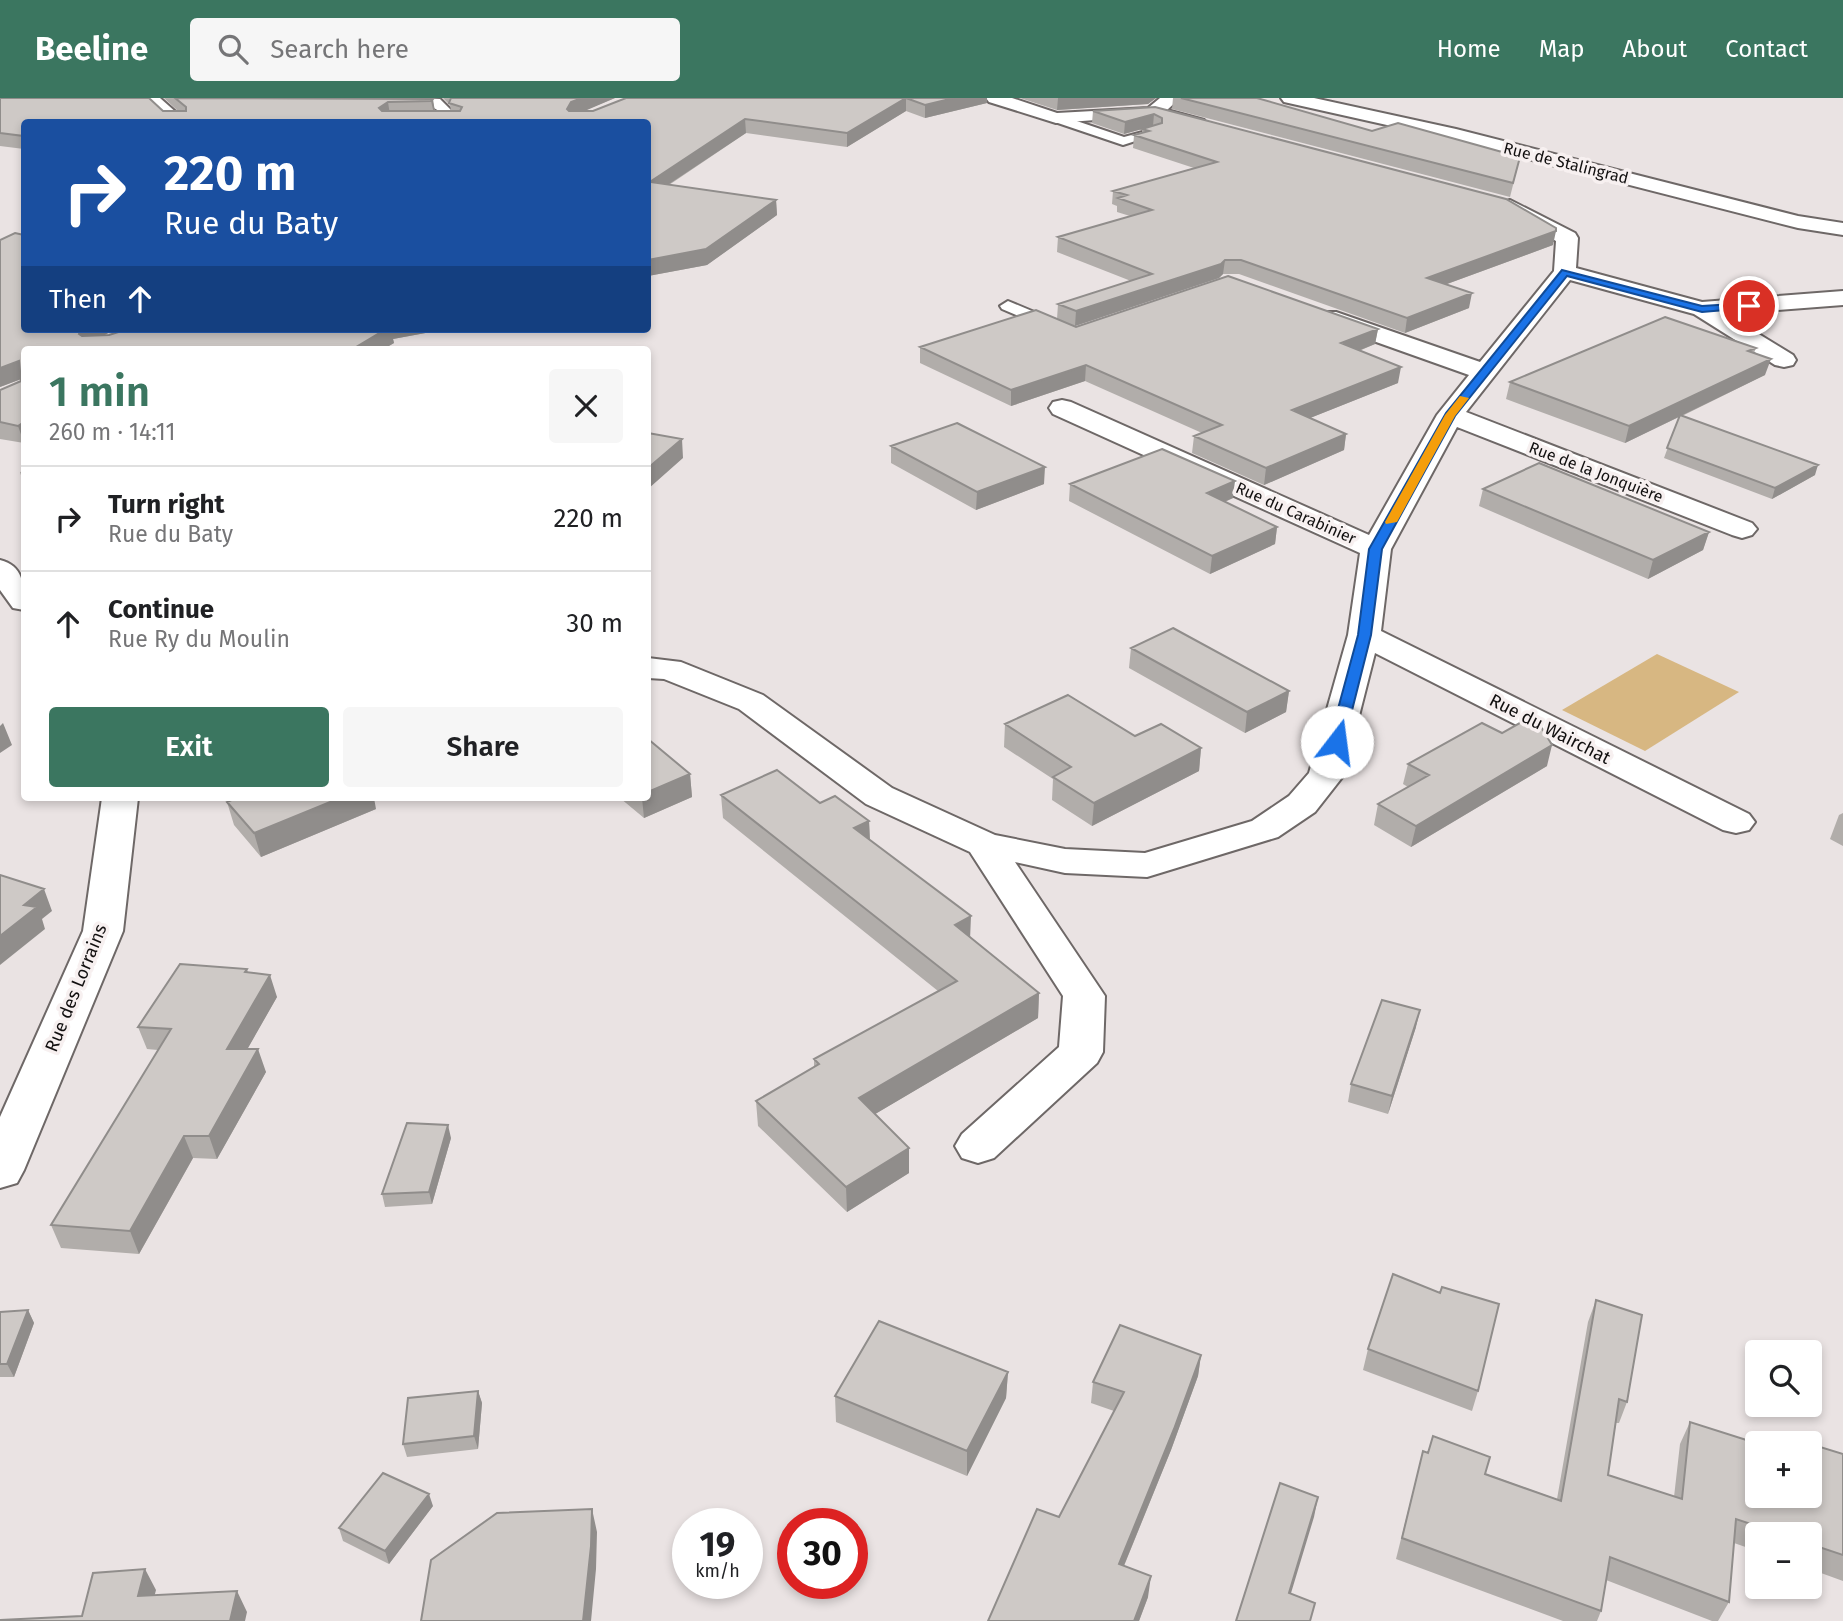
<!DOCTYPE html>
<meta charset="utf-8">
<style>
body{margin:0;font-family:"Fira Sans",sans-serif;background:#f6f6f6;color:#202124;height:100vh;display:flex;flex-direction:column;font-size:26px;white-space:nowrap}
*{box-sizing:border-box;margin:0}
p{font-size:23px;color:#757577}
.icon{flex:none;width:38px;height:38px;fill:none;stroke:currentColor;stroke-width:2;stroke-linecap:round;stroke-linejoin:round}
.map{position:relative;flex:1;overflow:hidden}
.sheet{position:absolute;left:21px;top:248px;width:630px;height:455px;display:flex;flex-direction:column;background:#fff;border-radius:7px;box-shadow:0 4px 10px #0003}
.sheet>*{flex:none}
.guide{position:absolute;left:21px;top:21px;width:630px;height:214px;border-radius:7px;box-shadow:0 4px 10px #0003;background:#1a4fa0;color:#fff;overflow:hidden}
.fabs{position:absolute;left:1745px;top:1242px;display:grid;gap:14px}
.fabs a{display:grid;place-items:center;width:77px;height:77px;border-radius:7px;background:#fff;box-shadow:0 4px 10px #0003;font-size:35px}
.speed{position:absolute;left:672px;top:1410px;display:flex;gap:14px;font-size:35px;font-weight:700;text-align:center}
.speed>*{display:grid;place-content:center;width:91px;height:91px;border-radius:50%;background:#fff;box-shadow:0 4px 10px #0003;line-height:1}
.speed small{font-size:18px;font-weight:400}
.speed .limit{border:10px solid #d22;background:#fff;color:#111}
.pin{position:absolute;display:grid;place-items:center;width:60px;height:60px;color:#fff;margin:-30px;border:4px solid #fff;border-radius:50%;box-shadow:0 2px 7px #0007}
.me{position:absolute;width:77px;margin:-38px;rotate:15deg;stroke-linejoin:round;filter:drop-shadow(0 0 5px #0008)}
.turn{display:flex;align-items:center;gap:24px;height:147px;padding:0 28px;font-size:32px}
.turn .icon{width:91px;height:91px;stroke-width:2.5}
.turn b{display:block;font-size:49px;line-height:60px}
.then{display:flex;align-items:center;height:66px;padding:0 28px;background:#0003;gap:14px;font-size:26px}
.round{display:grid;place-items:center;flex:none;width:74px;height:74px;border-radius:7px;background:#f6f6f6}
.summary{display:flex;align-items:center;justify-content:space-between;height:119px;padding:0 28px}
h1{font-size:42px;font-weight:600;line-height:52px;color:#3b7660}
.primary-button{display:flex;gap:14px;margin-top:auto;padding:14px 28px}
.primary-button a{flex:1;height:80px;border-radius:7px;background:#3b7660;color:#fff;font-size:28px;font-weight:600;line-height:80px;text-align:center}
.primary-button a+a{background:#f6f6f6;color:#202124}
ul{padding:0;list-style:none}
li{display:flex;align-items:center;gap:21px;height:105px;padding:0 28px;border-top:2px solid #e0e0e0}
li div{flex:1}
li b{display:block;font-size:26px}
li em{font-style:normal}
header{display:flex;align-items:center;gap:42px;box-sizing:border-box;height:98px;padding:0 35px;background:#3b7660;color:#fff}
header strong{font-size:33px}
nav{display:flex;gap:38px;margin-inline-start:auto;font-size:24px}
.search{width:490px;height:63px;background:#f6f6f6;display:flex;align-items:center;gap:18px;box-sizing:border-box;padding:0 24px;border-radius:7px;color:#757577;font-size:26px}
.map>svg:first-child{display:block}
.green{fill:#d7b782}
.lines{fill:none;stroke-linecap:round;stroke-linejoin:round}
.service-casing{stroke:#6e6867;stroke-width:4}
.minor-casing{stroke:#6e6867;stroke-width:4}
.service{fill:#fff;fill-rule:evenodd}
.minor{fill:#fff;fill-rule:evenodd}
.wall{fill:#b1adaa}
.shaded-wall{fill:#908d8b}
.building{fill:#cec9c6;stroke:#908d8b;stroke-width:2}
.route{fill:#1a73e8;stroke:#114b97;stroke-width:2}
.slow{fill:#f59e0b}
.labels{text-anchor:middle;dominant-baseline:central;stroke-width:7;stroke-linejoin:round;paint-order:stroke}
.far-street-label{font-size:16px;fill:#110f0f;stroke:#f7f0f0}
.street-label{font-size:18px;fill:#110f0f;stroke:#f7f0f0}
</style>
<header>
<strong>Beeline</strong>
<div class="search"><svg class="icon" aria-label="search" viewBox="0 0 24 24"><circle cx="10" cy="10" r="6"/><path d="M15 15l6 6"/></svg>Search here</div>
<nav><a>Home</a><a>Map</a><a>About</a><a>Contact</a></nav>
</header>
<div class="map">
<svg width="1843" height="1523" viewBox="0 0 1843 1523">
<rect width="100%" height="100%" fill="#eae3e3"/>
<path class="green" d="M1657,556L1739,594L1645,653L1562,612Z"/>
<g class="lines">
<g class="service-casing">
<path id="service" d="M417,0L440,1L452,13L443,24H433L439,13Z
M1056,16L1124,39L1154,31L1160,35L1123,47L1052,23V17Z
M1008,203L1063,226L1065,229L1057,234L1051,232L1002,211L1000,208Z"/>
</g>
<g class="minor-casing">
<path id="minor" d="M140,0H160L187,24H168Z
M986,0H1012L1057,15L1148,10L1160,0H1180L1167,12L1204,22L1207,26L1198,31L1148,18L1056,25L989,4Z
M1281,0H1314L1456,31L1798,118L1843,125V137L1798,130L1454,42L1284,4Z
M1510,102L1575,135L1578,140L1576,170L1702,204L1843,193V207L1726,216L1793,257L1796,262L1793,267L1784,269L1775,267L1694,216L1570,182L1466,314L1752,425L1757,431L1752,437L1742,440L1732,437L1457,329L1391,451L1381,533L1749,716L1755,724L1749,732L1736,735L1723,732L1375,555L1344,677L1315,714L1278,739L1147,779L1065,775L1015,764L1105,898L1103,954L1097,965L994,1060L978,1065L962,1060L955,1048L962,1036L1059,949L1063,898L970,754L866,706L739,611L664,581L648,580V560L681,564L763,597L892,690L995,737L1065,751L1145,755L1252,723L1289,698L1309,675L1348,537L1360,455L1053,316L1049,310L1053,304L1062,302L1071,304L1369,437L1437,317L1469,277L1320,224L1316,219L1320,214H1336L1480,264L1554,173L1556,143L1503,112L1500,108L1503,104Z
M0,462C25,468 24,490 24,512L13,510L0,492Z
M102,700H138L123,833L24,1072L17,1085L0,1090V1019L83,833Z"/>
</g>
<use href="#service" class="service"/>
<use href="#minor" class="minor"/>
</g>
<path class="wall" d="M0,0L163,13H178L164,0H432L435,13H451L450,7L443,0H615L583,13H593L626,0H987V5L925,20L906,13L847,49L746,35L669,87L776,102L777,117L707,167L648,178V24H24V51L0,48Z
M1020,0H1156L1148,6L1057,12Z
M1173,0H1257L1372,33L1520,59L1510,99L1172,11Z
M1155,9L1553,147L1447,186L1469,210L1405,235L1239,176H1223L1219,180L1075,228L1057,221L1058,206L1131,183L1057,154L1058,139L1130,118L1117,114V108L1112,106L1113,93L1194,70L1133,50L1134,37L1142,35V31L1124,36L1092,25L1093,13Z
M24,137L116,231L104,237H109L128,231H447L393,241L394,245L382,252H24V345L0,341V292L21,283V281L0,289Z
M1076,229L1378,231L1375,246L1359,253L1398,285L1310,320L1346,336L1344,352L1264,387L1192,355L1194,338L1202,335L1085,283L1011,308L920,265V249Z
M1756,250L1754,255L1765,277L1682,318L1815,377L1772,401L1664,360L1679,319L1625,345L1506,301L1510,284Z
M891,348L1044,386L976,412L891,365Z
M24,373V387L20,374Z
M1070,386L1233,400L1225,404L1277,429L1275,446L1210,476L1069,403Z
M1483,391L1709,434L1703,452L1648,481L1479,408Z
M1131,550L1289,593L1286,614L1245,635L1129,570Z
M1005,626L1135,638L1201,650L1199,673L1092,728L1052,702L1053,681L1004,649Z
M1408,666L1547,668L1411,749L1374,727L1378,706L1408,689L1403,686Z
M690,676L692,699L644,720L620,700H648Z
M721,697L820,705L869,723L870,742L970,839L1039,895L1038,920L875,1016L909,1050V1075L847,1114L758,1028L756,1003L814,969V961L938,893L723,720Z
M227,704L376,711L261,759L234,727Z
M1843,715V748L1830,741L1839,717Z
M247,871L248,874L277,899L247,951L266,974L217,1061L193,1060L139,1156L61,1150L51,1127L158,952L147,951L138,929Z
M1416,929L1388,1016L1348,1004L1351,986Z
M451,1040L432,1106L385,1109L382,1096Z
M1596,1202L1627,1304L1619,1325H1616L1608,1377L1674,1399L1680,1346L1690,1324L1757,1398L1810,1346H1788L1791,1340L1843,1356V1483L1810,1471V1437H1757V1453L1734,1445L1729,1504L1718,1523H1712L1606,1482L1601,1513L1597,1523H1563L1396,1461L1423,1353L1557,1401L1588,1224Z
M28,1212L34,1225L14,1279H0V1214Z
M1368,1251L1478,1293L1472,1313L1363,1272Z
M1201,1257L1198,1278L1171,1352L1124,1468L1148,1499L1139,1523H988L1059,1419L1114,1313L1091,1305L1093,1284Z
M1008,1274L1006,1300L967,1378L836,1324L835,1298Z
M478,1293L482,1305L478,1351L407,1359L403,1346Z
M433,1408L389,1466L343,1443L339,1430Z"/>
<path class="shaded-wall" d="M582,0H615L573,18L567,11L571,4Z
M906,0V13L847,49V35Z
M954,0H987V5L925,20V7Z
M1058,0H1156L1148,6L1057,12Z
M433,1L435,14L434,16L431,3Z
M388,4L390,17L381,24L379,10Z
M1154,16L1153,28L1124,36L1125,24Z
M745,21L746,35L651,98L650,84Z
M776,102L777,117L707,167L648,178V162Z
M1556,133L1553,147L1425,194L1427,180Z
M1225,162L1223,176L1219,180L1075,228L1076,213Z
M1472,195L1469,210L1405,235L1407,220Z
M82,231H116L89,245L79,236Z
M381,231H447L393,241L394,245L382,252H351Z
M1378,231L1375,246L1338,261L1341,245Z
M1771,261L1765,277L1625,345L1629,328Z
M19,263L24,280L0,289V270Z
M1086,267L1085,283L1011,308V292Z
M1401,269L1398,285L1290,328L1292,312Z
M24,324V345L18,328Z
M1346,336L1344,352L1264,387L1266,370Z
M682,341L683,360L648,391V370Z
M1818,367L1815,377L1772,401L1775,390Z
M1045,369L1044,386L976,412L977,394Z
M1235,383L1233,400L1205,412L1207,395Z
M1277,429L1275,446L1210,476L1212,458Z
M1709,434L1703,452L1648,481L1653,462Z
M1289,593L1286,614L1245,635L1247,614Z
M3,625L12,647L0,655V628Z
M1552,647L1547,668L1411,749L1416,728Z
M1201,650L1199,673L1092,728L1094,705Z
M690,676L692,699L644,720L642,700H648V694Z
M340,700H374L376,711L261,759L254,735Z
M869,723L870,746L854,730Z
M44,791L52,813L42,821L45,831L0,867V838L24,807Z
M971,818L970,842L955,827Z
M270,877L277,899L235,973L227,951Z
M1039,895L1038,920L860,1025L859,1000Z
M1420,912L1416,929L1388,1016L1392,998Z
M258,951L266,974L217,1061L209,1038Z
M448,1027L451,1040L432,1106L429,1094Z
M184,1038L193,1060L139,1156L130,1133Z
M909,1050V1075L847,1114L846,1089Z
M28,1212L34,1225L14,1279L7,1266Z
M1201,1257L1198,1278L1171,1352L1116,1487L1119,1466Z
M1008,1274L1006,1300L967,1378V1353Z
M478,1293L482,1305L478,1351L474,1338Z
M429,1396L433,1408L389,1466L385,1453Z
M1318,1399L1314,1419L1285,1515L1289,1495Z
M592,1411L597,1434L596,1471L591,1523H583Z
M145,1471L156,1492L149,1519L138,1498Z
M1151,1478L1148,1499L1139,1523H1134Z
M237,1493L247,1514L245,1523H230Z"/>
<path class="building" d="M0,0H149L163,13H186V9L175,0L433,1L431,3L388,4L379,10L382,13H460L462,9L449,5L451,0H582L571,4L567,11L569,13H593L626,0H954L925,7L906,0L847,35L745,21L650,84L776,102L706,151L648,162V24H24V38L0,35Z
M1181,0H1257L1372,33L1398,25L1520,59L1513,85Z
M1155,9L1506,101L1556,130V133L1427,180L1472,195L1407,220L1241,162H1225L1221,166L1076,213L1058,206L1152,176L1058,139L1152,112L1118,100L1127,97L1113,93L1217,64L1134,37L1149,33L1142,31L1162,25V20L1154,16L1125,24L1093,13Z
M15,135L24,137V231H82L79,236L82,238L109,237L128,231H386L351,252H24V324L18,328L0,324V292L21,283L19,263L0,270V142Z
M1228,178L1378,231L1341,245L1401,269L1292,312L1346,336L1266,370L1194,338L1222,327L1086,267L1011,292L920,249L1036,212L1076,229Z
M1665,219L1756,250L1748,253L1771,261L1629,328L1510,284Z
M1680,317L1818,367L1775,390L1667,350Z
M957,325L1045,369L977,394L891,348Z
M648,335L682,341L648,370Z
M1162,351L1235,383L1207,395L1277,429L1212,458L1070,386Z
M1539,365L1709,434L1653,462L1483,391Z
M1173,530L1289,593L1247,614L1131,550Z
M1068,597L1135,638L1161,626L1201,650L1094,705L1053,679L1071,669L1005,626Z
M1534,617L1552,647L1416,728L1378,706L1429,677L1408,666L1482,625L1502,635Z
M648,641L690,676L648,694Z
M777,672L820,705L835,698L869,723L854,730L971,818L955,827L1039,895L859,1000L909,1050L846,1089L756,1003L819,966L814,961L957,883L721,697Z
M236,700H340L254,735L227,704Z
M0,777L44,791L24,807L37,809L0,838Z
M180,866L247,871L245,874L270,877L227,951H258L209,1038H184L130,1133L51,1127L171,931L138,929Z
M1382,902L1420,912L1392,998L1351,986Z
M407,1025L448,1027L429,1094L382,1096Z
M1393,1176L1440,1195L1442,1189L1499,1206L1478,1293L1368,1251Z
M1596,1202L1642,1217L1627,1304L1619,1301L1608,1377L1682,1401L1690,1324L1759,1346H1757V1398H1810V1346H1790L1791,1340L1843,1356V1457L1810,1446V1437H1784L1736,1421L1729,1504L1610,1459L1601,1513L1402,1440L1423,1353L1428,1355L1433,1338L1490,1359L1485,1376L1561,1403Z
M28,1212L7,1266H0V1214Z
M879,1223L1008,1274L967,1353L835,1298Z
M1120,1227L1201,1257L1174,1331L1119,1466L1151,1478L1134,1523H988L1037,1411L1059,1419L1124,1294L1093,1284Z
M478,1293L474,1338L403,1346L408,1300Z
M383,1375L429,1396L385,1453L339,1430Z
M1280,1385L1318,1399L1289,1495L1315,1505L1310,1523H1236Z
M592,1411L591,1448L583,1523H421L431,1462L497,1415Z
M145,1471L138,1498L237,1493L230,1523H0V1522L82,1518L93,1475Z"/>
<path class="route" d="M1562,172L1702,208L1749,205L1754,208L1749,210L1702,214L1567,178L1455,318L1382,451L1371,537L1344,644L1342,647H1331L1329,644L1358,537L1369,451L1446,315Z"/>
<path class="slow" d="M1460,298L1469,300L1455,318L1397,424L1386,426L1385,424L1445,317Z"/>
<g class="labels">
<g class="far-street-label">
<text transform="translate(1566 65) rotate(14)">Rue de Stalingrad</text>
<text transform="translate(1596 374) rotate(21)">Rue de la Jonquière</text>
<text transform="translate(1296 415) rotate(24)">Rue du Carabinier</text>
</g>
<g class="street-label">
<text transform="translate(1550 631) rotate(27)">Rue du Wairchat</text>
<text transform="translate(76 890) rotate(-68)">Rue des Lorrains</text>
</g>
</g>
</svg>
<div class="fabs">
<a><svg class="icon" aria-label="search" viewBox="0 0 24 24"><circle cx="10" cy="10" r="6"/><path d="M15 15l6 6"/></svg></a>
<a>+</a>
<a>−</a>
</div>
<div class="speed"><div>19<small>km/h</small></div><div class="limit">30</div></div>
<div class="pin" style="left:1749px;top:208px;background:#d93025"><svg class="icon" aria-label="arrive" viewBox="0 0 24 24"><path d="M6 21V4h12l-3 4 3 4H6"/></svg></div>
<svg class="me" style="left:1337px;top:644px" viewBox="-20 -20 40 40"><circle r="19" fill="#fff"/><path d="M0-13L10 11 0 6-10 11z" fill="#1a73e8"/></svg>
<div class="guide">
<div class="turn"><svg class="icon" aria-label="right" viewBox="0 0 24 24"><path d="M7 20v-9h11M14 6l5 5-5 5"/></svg><div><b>220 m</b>Rue du Baty</div></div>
<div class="then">Then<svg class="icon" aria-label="ahead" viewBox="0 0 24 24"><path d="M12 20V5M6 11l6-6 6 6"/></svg></div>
</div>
<section class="sheet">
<div class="summary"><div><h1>1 min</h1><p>260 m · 14:11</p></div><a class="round"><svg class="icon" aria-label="close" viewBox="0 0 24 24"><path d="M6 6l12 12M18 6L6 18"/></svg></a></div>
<ul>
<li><svg class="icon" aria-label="right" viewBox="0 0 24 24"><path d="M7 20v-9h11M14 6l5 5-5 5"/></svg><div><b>Turn right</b><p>Rue du Baty</p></div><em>220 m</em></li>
<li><svg class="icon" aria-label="ahead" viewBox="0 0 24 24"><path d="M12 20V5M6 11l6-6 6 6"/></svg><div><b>Continue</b><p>Rue Ry du Moulin</p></div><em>30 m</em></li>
</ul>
<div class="primary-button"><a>Exit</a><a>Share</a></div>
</section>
</div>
